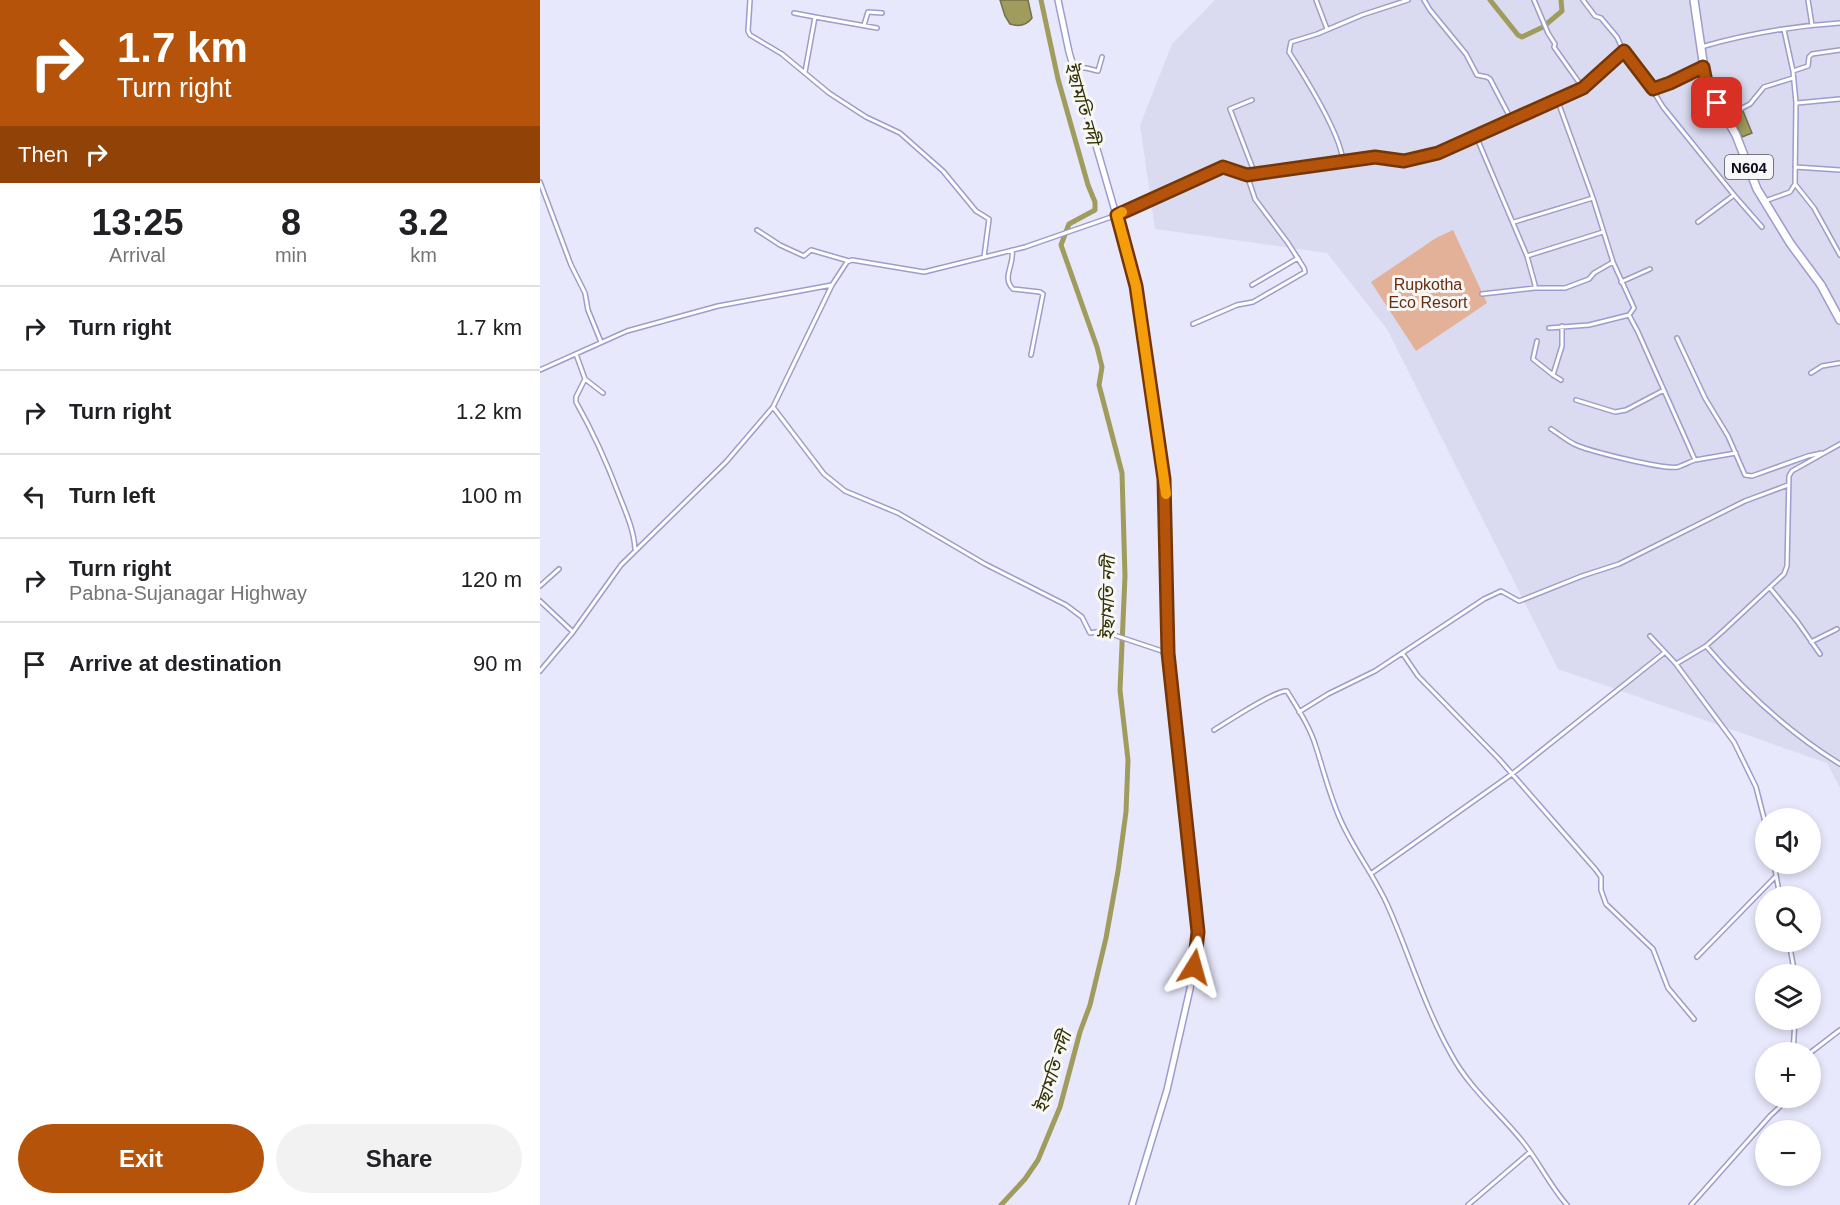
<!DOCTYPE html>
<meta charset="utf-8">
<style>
body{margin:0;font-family:Arial,"Noto Sans Bengali",sans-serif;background:#f2f2f2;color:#202124;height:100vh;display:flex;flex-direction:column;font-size:22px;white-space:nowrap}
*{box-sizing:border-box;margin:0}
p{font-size:20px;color:#757577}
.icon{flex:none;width:33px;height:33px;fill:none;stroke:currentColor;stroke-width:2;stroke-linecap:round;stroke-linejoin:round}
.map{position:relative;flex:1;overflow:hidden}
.side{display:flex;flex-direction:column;background:#fff;width:540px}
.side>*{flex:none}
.banner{background:#b45309;color:#fff;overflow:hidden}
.controls{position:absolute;left:1215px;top:808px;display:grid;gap:12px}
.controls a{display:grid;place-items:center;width:66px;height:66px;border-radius:50%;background:#fff;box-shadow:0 3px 9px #0003;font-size:30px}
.pin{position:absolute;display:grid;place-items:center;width:51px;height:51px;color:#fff;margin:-26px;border-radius:12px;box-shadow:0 3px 9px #0006}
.me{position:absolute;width:66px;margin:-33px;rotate:8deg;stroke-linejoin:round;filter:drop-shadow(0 0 4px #0008)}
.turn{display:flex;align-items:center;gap:21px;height:126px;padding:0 18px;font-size:27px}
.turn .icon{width:78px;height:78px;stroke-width:2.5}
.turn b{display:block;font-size:42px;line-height:51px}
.then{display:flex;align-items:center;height:57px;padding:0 18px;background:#0003;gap:12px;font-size:22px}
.eta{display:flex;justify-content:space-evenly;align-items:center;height:102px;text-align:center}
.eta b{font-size:36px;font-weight:700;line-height:42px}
.primary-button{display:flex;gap:12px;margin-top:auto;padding:12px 18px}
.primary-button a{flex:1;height:69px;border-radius:36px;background:#b45309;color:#fff;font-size:24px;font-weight:700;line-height:69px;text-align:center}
.primary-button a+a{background:#f2f2f2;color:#202124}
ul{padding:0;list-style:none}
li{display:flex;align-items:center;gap:18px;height:84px;padding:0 18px;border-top:2px solid #e0e0e0}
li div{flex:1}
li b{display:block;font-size:22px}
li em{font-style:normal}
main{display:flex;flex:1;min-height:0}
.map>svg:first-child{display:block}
.built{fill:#dadaf1}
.green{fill:#e3b098}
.water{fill:#9f9c5e;stroke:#73704a;stroke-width:1.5}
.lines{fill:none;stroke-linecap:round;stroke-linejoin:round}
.river{stroke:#9f9c5e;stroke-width:5}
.street-casing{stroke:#9e9ccc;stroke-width:6}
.secondary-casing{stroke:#9e9ccc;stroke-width:8}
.primary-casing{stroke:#9e9ccc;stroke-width:8}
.highway-casing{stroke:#9e9ccc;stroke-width:10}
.street{stroke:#fff;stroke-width:3}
.secondary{stroke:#fff;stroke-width:4.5}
.primary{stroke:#fff;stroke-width:5}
.highway{stroke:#fff;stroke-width:7}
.route-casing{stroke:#753606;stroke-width:15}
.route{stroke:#b45309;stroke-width:10}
.slow{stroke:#f59e0b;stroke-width:10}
.labels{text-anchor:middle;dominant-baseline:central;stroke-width:6;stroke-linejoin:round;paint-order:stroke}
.shield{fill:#f7f7f7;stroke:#52525d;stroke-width:1.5}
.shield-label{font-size:15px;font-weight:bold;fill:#0c0b1b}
.park-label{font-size:16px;fill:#662e0e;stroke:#f7f7f7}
.water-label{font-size:18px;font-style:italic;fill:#333100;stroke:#f7f7f7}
</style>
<main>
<section class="side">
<div class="banner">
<div class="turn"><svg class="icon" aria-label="right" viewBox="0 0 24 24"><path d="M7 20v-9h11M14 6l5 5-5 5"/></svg><div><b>1.7 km</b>Turn right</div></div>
<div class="then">Then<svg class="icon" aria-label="right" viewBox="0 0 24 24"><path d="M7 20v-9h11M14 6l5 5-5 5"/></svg></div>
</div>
<div class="eta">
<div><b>13:25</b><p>Arrival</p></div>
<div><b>8</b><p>min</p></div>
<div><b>3.2</b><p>km</p></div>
</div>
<ul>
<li><svg class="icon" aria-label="right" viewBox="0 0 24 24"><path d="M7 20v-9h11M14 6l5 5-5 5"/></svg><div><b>Turn right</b></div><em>1.7 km</em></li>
<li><svg class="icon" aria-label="right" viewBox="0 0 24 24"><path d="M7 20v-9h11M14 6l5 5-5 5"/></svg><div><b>Turn right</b></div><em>1.2 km</em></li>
<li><svg class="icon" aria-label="left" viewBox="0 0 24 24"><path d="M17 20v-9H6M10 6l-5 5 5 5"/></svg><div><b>Turn left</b></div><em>100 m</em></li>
<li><svg class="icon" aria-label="right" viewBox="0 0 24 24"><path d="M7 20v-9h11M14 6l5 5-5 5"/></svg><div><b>Turn right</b><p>Pabna-Sujanagar Highway</p></div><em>120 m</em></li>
<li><svg class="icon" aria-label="arrive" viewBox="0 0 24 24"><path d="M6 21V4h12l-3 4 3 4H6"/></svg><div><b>Arrive at destination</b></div><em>90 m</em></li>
</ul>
<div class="primary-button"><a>Exit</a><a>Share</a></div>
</section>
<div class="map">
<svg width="1300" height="1205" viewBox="0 0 1300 1205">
<rect width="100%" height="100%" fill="#e8e8fc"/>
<path class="built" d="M675,0H1300V788L1287,763L1018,669L847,329L787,253L615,229L600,125L632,44Z"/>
<path class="green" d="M913,230L947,303L876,351L831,282L896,238Z"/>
<path class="water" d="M460,0H488L492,18C486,26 479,27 470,24L465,16Z
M1203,111L1212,133L1202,137L1192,116Z"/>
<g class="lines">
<path class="river" d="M950,0L978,35L982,37L1003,27L1022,11L1021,0
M461,1205L485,1179L498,1160L520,1107L540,1032L550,1005L566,938L578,871L586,812L588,760L580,690L585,576L582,473L559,385L562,367L557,347L521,245L529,224L555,210V202L548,185L518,79L501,0"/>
<g class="street-casing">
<path id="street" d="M210,0L208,31L210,35L242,54L289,93L326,117L360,133L403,171L436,211L449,219L444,257
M776,0L787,29
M884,0L890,10L926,54L937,75L947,77L950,79L971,119
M994,0L1008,33L1015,44L1014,47L1043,88
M1043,0L1055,16L1061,18L1077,37L1082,48L1112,89L1123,107L1194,195L1158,222
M1268,0L1272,25
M254,13L275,17
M324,25L328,12L342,13
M1244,30L1253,71L1256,103L1255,184L1274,208L1300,255
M1161,47C1206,34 1253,26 1300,23
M534,68H546L558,71L562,57
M1253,71L1268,66L1269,57L1272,54L1300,50
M265,72L275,17L337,28
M1113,89L1130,83L1163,67
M1017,99L1053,198L1073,262L1094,308L1089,315L1098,332L1155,460L1196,453
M712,100L690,109L715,174
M1257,103L1300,99
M1187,116L1210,104L1224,87L1253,78
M936,136L987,256L995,285V288L942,294
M803,161C800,133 765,77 749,52L751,42L777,34L822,15L868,0
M1255,167L1300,170
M0,182L31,265L45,293L48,310L61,342
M1194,195L1222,227
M1225,201L1250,192L1255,184
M974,222L1053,198
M217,230L240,245L264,256L271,250L309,261
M472,250C475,265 461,277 473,289L500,292L503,294L491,355
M987,256L1063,232
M1081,282L1110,269
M712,285L758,258
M995,288H1025L1049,279L1054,273L1073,262
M653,324L697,305L713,302L765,272L764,268L748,243L715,199L707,175
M1009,328L1049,325L1089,315
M1137,338L1165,398L1188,436L1205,475L1212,476L1268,456L1282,453
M997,341L993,359L1013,375
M36,354L45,379L36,397V402C53,432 67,463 79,495C86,513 94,530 95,549
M0,370L87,331L178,306L292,285L307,262L312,260L384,272L485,247L577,215
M1271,373L1282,366L1300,363
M45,379L63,393
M1021,380L1013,375L1022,346V326
M1036,400L1075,412L1086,410L1124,390
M233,407L284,474L305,491L358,513L445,564L526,605L542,617L550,633L562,631L628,653
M1011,429C1019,434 1026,440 1034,444C1048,451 1125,470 1138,467C1144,465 1149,462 1155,460
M0,586L19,569
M1230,588L1257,621L1280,654
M0,601L33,632
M1110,636C1119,646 1127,654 1136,664L1194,742L1216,787L1226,826
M1271,642L1297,629
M1166,646C1205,692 1248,732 1300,764
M863,654L878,676L959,759L1056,870L1061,877V890L1066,904L1113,949L1128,988L1154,1019
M1136,664L1166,646L1183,631L1244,574L1247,566L1249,476L1252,471L1300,444
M0,671L33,632L81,565L186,462L233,407L292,285
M759,712L788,694L835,671L944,599L961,591L979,601L982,600L1042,576L1079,564L1205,501L1248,485
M674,730C687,722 735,690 747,691C758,709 770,727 776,747C784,772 790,797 801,821C814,850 833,874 847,904C869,953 884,1006 911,1054C929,1088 959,1112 983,1142C999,1162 1010,1186 1027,1205
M1234,864L1240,897
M832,873L972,774L1124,653
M1249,942L1255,975
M1157,957L1236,876
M1253,1053L1255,1020
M1270,1053L1300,1030
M928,1205L990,1152
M1151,1205L1230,1116L1249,1098"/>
</g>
<g class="secondary-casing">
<path id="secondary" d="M577,215L683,167L707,175L835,157L864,161L898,153L1043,88L1084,51"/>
</g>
<g class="primary-casing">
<path id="primary" d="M518,0L529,52L590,263L603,329L626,494V600L628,653L658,932L650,989L627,1090L592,1205"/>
</g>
<g class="highway-casing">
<path id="highway" d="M1154,0L1166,82L1196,135L1217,189L1250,243L1281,285L1300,320"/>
</g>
<use href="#street" class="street"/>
<use href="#secondary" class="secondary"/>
<use href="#primary" class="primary"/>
<use href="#highway" class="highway"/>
</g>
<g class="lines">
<g class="route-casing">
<path id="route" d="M654,967L658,932L628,653L624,479L596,286L577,215L683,167L707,175L835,157L864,161L898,153L1043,88L1084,51L1113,89L1130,83L1163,67L1166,82L1177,103"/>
</g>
<use href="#route" class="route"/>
<path class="slow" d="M582,212L577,215L596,286L626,494"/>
</g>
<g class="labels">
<rect class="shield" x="1185" y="155" width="48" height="24" rx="4.5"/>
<g class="shield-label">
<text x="1209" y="167">N604</text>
</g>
<g class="park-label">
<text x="888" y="284">Rupkotha<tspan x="888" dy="18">Eco Resort</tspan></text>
</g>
<g class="water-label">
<text transform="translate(542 103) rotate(74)">ইছামতি নদী</text>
<text transform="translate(568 598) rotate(-89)">ইছামতি নদী</text>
<text transform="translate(513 1072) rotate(-72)">ইছামতি নদী</text>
</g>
</g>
</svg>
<div class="controls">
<a><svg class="icon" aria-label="sound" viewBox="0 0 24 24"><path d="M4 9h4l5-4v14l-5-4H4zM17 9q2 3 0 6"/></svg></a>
<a><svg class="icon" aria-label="search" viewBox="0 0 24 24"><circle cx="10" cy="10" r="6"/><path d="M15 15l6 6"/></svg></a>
<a><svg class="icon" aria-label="layers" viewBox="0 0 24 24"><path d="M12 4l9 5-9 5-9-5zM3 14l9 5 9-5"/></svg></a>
<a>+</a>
<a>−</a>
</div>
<div class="pin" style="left:1177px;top:103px;background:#d93025"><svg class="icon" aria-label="arrive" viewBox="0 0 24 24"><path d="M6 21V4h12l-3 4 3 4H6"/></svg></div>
<svg class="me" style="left:654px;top:967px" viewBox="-20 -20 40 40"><path d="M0-17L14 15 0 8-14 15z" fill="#b45309" stroke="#fff" stroke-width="4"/></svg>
</div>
</main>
